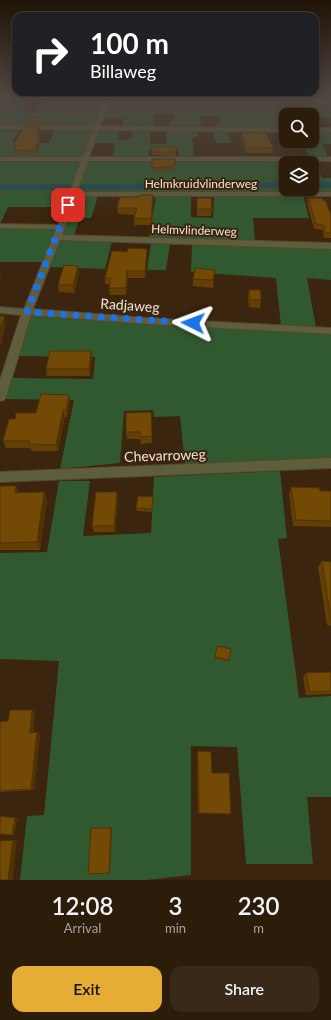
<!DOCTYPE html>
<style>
body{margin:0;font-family:Lato,sans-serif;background:#382918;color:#f1f3f6;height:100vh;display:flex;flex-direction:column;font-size:15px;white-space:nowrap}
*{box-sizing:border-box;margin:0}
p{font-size:13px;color:#a6a19c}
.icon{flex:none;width:22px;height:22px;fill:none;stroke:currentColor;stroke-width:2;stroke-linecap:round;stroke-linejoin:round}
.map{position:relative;height:880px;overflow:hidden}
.drawer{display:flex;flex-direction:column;background:#2c1c0a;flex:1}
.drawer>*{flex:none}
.top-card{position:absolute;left:12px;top:12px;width:307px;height:84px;border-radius:12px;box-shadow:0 2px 10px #0003,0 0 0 1px #483a2b;background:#202124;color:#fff;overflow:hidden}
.fabs{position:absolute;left:279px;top:108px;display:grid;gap:8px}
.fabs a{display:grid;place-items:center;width:40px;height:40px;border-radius:8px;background:#2c1c0a;box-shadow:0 2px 10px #0003,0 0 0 1px #483a2b;font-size:20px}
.pin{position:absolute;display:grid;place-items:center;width:34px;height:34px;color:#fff;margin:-17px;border-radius:8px;box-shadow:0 2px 6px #0006}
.me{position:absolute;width:44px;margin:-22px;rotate:273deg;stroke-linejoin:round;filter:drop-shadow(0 0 3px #0008)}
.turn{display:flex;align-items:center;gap:14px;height:84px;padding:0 12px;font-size:18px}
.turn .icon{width:52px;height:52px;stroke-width:2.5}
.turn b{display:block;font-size:28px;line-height:34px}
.eta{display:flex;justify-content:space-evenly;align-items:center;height:68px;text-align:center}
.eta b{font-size:24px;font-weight:600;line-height:28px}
.action{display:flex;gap:8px;margin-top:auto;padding:8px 12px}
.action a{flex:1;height:46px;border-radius:12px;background:#e6ad36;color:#111;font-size:16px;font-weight:600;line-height:46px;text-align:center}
.action a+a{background:#382918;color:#f1f3f6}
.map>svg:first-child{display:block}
.green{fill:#315930;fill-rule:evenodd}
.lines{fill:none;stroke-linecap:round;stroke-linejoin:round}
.canal{fill:#224c4f;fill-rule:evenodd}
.minor-casing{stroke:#58432e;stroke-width:2}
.minor{fill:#5e5e3c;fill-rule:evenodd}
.wall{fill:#633f05}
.shaded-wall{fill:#503304}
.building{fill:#734906;stroke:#503304}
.route{stroke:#1a73e8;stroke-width:7;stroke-dasharray:0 12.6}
.labels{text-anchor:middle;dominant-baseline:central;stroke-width:4;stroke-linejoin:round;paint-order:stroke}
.far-street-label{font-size:12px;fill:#f1e2d5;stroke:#3b250e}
.street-label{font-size:14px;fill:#f1e2d5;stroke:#3b250e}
</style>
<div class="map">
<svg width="331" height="880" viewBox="0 0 331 880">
<rect width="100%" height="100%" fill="#3b250e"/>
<path class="green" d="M12,94H107L105,100L10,97Z
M202,94H302L305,100H203Z
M0,99L29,100L21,112L35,113L44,101L104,102L95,128L0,126Z
M109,101L331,102V118L312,115H286V128H217L215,126L221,122L219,116H200L201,128L167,127L176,115L173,114H154V127L122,128L124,118H103Z
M0,128L20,129L12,143H49L55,129L94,130L82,158L0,157Z
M99,130H119L118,140L132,139V130H150V144H167L166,130L197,131V136L192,138L194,158H179L178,149H149L148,158H112L115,143H94Z
M213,131H228L231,143H216Z
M312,131H331V144H322L328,157H309L304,144H290L289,141H312Z
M0,160L81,161L77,175L64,207H8L0,224Z
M315,160L322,178H331V192H76L87,161ZM286,163H312V189H286Z
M75,195L98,196L91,218H80L74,235H61Z
M214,195H303L309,218H253L255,242L149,238L156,196H191V217L213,218Z
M0,228L55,229L43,262H0Z
M59,239L112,241L105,269L49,267Z
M151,243L170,244L166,270H147Z
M192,244L331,248V280L307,278L316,328L281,326L276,278L191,272Z
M31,314L331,334V458L185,464L180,416L154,417L153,410L124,411L120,463L60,469L74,400L4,399L11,378L93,379L95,357L18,356Z
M280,471L287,538L278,539L299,698L331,696V797H307L313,864H246L237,747L191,746V875L147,880H20L27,816L44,815L59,661L0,659V553L47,552L59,481H90L83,536L151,533L154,477Z"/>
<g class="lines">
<path class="canal" d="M286,182V188L83,190L79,187L83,184Z
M312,182H331V188H312Z
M0,184H70L74,187L70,190H0Z"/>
<g class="minor-casing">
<path id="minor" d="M106,94H112L110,99H331V103H109L100,126L286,128V132L99,130L89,157H331V161H88L77,192H331V196H76L62,235L331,243V249L60,240L33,309L147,318L331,328V334L147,324L31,315L6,397L4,400L0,401V380L21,315L0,313V307L24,309L56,229L0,228V224L58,225L81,161H0V157H83L93,130L0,129V125L94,126L103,103L0,100V96L104,99Z
M312,128H331V132H312Z
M331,458V468L0,482V472Z"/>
</g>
<use href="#minor" class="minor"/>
</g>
<path class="wall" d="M45,118L46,121L44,124H28V121Z
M41,131L39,135L41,140L36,154H15L14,150L15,148L14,144Z
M242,132L273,148L272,153H246L241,137Z
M152,147H176V156L152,155Z
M152,159H175V170L155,171L152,170Z
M139,197L153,201L152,225H134V218L135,215L118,214L117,208Z
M197,198L212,209L211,216H197Z
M308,198L323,201L331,215V238H324L323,230L314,229L307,203Z
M147,256L145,278H128L126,295H110L109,288L110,284H105V278Z
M78,266L79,273L74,293L59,292L58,285Z
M214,277L213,288L193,286V279Z
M249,290L261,300L260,308L249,307L248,297Z
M92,358L90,376H47L46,369Z
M69,395L70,402L67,417H65L58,451H32L30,448H6L3,441L15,419L36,413Z
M151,412L152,443L141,444L140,439H127L126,432Z
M0,486L19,493L44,492L47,500L40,550H0Z
M291,487L320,491H331V527L293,526L289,494Z
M153,497L152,512L137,511L136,508Z
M118,498L115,532H94L92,526Z
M322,561L331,562V626L327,625L318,567Z
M217,646L229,660V662L215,659Z
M331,672V694L306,695L303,677L306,673Z
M35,712L33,732L40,735L34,790L0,792V722L8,721Z
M198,751L212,773L231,814L198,813L197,753Z"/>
<path class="shaded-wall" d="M40,127L41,131L37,140L36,135Z
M40,135L41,140L36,154L35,150Z
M153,195V201L152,225L151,219Z
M147,249V256L145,278V271Z
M78,266L79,273L74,293L73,285Z
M127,271L128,278L126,295V288Z
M0,272L1,276L0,280Z
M4,316L6,323L0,348V331Z
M91,351L92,358L90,376L89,369Z
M69,395L70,402L67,417L66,410Z
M63,410L65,417L58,451L56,445Z
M16,486L20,494L15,493Z
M44,492L47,500L40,550L37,542Z
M117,492L118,498L115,532L114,526Z
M32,710L35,712L33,735L30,733Z
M37,732L40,735L34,790L31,789Z
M15,818H18L14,835H12Z
M111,828H112L110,872L109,873Z
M13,840H17L13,880H8Z"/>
<path class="building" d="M29,117L45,118L44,121H28Z
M24,126L40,127L36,135H40L35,150H14L17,144H14Z
M242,132L266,133L273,148H246Z
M152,147H176V152H152Z
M152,159H175V166L155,168L152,166Z
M140,195H153L151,219L134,218L137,208H117L120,197H139Z
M197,198H211L212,209H197Z
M308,198H322L323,201L325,200L331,215V233H325L324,225L316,224Z
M128,248L147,249L145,271H127L126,288H109L111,278H105L112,251L127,252Z
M64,265L78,266L73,285H58Z
M195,268L215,270L213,280L193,279Z
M249,290H260L261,300H250Z
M0,316H4L0,331Z
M50,351H91L89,369H46Z
M41,394L69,395L66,410H63L56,445L29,444L30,441H3L9,419H15L16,413H36Z
M151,412L152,436L140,437V432H126V413Z
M0,486H16L15,493L44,492L37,542L0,543Z
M291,487L319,488L320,491H331V521L296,520Z
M96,492H117L114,526H92Z
M138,496L153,497L152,509L136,508Z
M322,561L331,562V621Z
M217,646L231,649L229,660L215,657Z
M331,672V691L310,692L306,673Z
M10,710H32L30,733L37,732L31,789L0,791V722L8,721Z
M198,751L211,752L212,773H229L231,814L199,813Z
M0,816L15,818L12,835L0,834Z
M91,828H111L109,873L88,874Z
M13,840L8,880H0V841Z"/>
<linearGradient id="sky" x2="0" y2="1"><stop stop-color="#201408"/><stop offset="0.43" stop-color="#4f4641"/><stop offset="1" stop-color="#4f4641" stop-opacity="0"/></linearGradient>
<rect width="331" height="217" fill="url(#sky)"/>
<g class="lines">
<path class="route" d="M68,205L27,312L193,323"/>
</g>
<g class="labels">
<g class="far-street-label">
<text x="201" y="183">Helmkruidvlinderweg</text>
<text transform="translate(194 230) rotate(2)">Helmvlinderweg</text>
</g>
<g class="street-label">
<text transform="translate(130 305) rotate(4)">Radjaweg</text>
<text transform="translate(165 455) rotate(-2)">Chevarroweg</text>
</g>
</g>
</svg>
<div class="fabs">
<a><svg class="icon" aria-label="search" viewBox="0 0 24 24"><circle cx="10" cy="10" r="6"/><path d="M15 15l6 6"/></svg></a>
<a><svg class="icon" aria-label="layers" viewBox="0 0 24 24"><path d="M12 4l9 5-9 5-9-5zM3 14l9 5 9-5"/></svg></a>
</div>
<div class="pin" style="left:68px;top:205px;background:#d93025"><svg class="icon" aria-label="arrive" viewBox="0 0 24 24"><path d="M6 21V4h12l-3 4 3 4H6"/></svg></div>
<svg class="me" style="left:193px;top:323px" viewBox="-20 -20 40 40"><path d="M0-17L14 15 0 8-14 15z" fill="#1a73e8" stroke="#fff" stroke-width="4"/></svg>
<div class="top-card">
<div class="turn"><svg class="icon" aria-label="right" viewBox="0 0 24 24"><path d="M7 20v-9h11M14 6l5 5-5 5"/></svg><div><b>100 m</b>Billaweg</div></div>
</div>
</div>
<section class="drawer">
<div class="eta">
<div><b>12:08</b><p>Arrival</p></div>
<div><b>3</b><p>min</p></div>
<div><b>230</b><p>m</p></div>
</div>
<div class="action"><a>Exit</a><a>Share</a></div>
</section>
